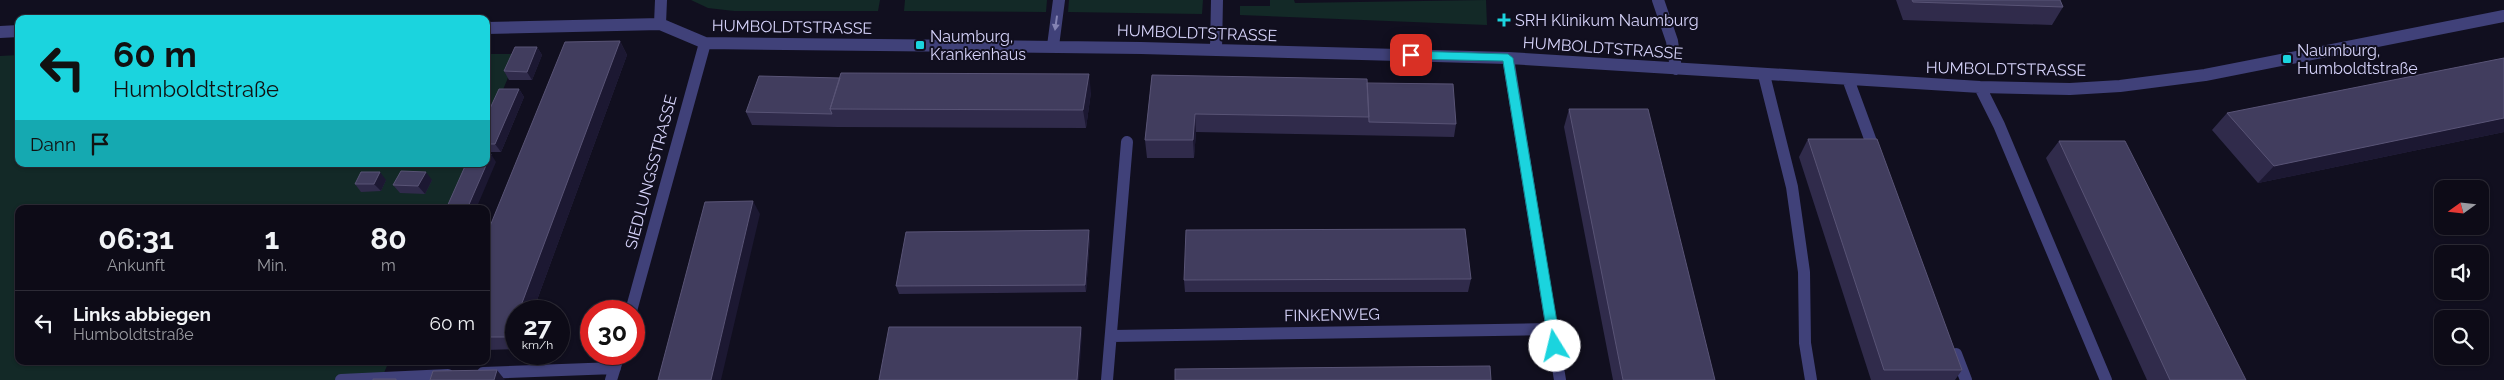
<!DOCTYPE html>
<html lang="de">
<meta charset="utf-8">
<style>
body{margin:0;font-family:Raleway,sans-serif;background:#1b1924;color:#f1f3f6;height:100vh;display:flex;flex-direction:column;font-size:19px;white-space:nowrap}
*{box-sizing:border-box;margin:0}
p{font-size:16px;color:#9a9ba1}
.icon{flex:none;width:28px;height:28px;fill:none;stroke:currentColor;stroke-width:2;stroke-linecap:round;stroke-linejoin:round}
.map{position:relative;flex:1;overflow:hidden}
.sheet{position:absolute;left:15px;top:205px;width:475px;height:160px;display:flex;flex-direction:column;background:#0d0b17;border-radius:10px;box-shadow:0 1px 4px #0004,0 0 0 1px #2d2b36}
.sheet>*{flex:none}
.hud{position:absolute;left:15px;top:15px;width:475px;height:152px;border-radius:10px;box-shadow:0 1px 4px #0004,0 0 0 1px #2d2b36;background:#1bd4de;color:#111;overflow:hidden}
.needle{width:32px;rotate:255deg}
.fabs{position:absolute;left:2434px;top:180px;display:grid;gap:10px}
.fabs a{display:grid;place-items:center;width:55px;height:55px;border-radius:10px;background:#0d0b17;box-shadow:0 1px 4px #0004,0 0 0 1px #2d2b36;font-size:25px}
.speed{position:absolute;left:505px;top:300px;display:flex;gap:10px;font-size:25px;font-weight:700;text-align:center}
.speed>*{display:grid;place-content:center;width:65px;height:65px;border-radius:50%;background:#0d0b17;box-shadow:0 1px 4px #0004,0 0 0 1px #2d2b36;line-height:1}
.speed small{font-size:12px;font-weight:400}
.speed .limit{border:8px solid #d22;background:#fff;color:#111}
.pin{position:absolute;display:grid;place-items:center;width:42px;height:42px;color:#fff;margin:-21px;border-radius:10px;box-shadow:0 2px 8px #0006}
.me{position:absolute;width:55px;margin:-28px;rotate:351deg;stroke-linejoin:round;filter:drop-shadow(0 0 4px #0008)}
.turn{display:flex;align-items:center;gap:18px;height:105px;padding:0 15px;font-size:22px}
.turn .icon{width:65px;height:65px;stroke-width:2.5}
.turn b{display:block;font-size:35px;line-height:42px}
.then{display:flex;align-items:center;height:48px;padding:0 15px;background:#0003;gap:10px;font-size:19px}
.eta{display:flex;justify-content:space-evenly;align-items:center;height:85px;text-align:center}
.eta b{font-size:30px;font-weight:700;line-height:35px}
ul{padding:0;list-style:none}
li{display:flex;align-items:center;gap:15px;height:65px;padding:0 15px;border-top:1px solid #2d2b36}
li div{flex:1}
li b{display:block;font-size:19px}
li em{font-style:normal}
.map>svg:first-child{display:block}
.green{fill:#132927}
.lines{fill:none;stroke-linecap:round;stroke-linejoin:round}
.minor{stroke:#404179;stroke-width:12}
.wall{fill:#302b4b}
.shaded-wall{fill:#1c1832}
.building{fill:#413d5e;stroke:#595476}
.oneway{fill:#8483b3}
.route{fill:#1bd4de;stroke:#128a90}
.poi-dot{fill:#1bd4de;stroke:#110f1f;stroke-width:2}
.labels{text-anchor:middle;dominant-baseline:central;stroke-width:4;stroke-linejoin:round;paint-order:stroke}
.poi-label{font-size:16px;fill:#d6d3fa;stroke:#110f1f;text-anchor:start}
.street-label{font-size:16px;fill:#d6d3fa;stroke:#110f1f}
</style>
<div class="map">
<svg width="2504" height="380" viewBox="0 0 2504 380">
<rect width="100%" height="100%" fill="#110f1f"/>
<path class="green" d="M691,0H880L878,11H734L708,8Z
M905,0H1047L1046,12L904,11Z
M1069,0H1203L1202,14L1068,12Z
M1270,0H1294L1295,3L1486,0L1487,25L1240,15V6H1270Z
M486,54H518L486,130Z
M19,55V164H472L453,209H19V361H389L381,380H0V56Z"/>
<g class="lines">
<path class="minor" d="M1658,0L1672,41L1676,69
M660,24L661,0
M486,28L660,24L705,43L1141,48L1508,58L1980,87L2070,89L2120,86L2205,75L2504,16
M0,32L19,31
M1053,46L1059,0
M1216,50L1217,0
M1508,58L1560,380
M1764,75L1792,187L1804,272L1805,343L1811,380
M1848,79L1876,155
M1980,87L1999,125L2106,380
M631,311L705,43
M1112,336L1552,329
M1956,354L1966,380
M483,373L615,368
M341,380L448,375
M611,380L619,354
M1107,380L1127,142"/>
</g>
<path class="wall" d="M1896,0H2060L2063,7L2052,25L1903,20Z
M620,41L627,55L533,311H516V349L486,350V236Z
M537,47L542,55L532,80H509L504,71Z
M2504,58V132L2258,183L2212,130L2227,113Z
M1152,75L1367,83L1456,124L1454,137L1196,132L1194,158H1147L1145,140Z
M519,89L524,97L501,152H486V117Z
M1091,92L1086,128L837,127L752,125L746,112Z
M1569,109L1715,380H1613L1564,127Z
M1808,139L1962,370L1955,380H1871L1799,157Z
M2059,141L2246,380H2147L2046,158Z
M386,180L381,191L361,192L355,184Z
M432,180L425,194L400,193L393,185Z
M1090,238L1086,292L899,294L896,286Z
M1471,279L1468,292H1185L1184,280Z"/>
<path class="shaded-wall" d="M620,41L627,55L533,311H519Z
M537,47L542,55L532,80L527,72Z
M1089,74L1091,92L1086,128L1083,110Z
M519,89L524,97L501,152L495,144Z
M1195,114L1196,132L1194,158L1193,140Z
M2504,118V132L2258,183L2274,166Z
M491,154L496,162L476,209H467Z
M380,172L386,180L381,191L374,184Z
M426,172L432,180L425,194L418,186Z
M753,201L760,214L721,380H711Z
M1089,230L1090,238L1086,292L1085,285Z
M516,320V345L510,337Z
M1081,327L1082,334L1079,380H1077Z
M497,370L505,380H494Z"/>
<path class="building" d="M1912,0H2060L2063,7L1913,2Z
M620,41L519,311H516V320L510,337H486V236L565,42Z
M515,47H537L527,72L504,71Z
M2504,58V118L2274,166L2227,113Z
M841,73L1089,74L1083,110L830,109Z
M1152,75L1367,79L1369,117L1195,114L1193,140H1145Z
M759,76L840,78L830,109L832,114L746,112Z
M1367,83L1453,84L1456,124L1369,122Z
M499,89H519L495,144H486V117Z
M1569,109H1648L1715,380H1623Z
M1808,139H1877L1962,370H1884Z
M2059,141H2125L2246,380H2170Z
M486,154H491L467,209H446L466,164H486Z
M401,171L426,172L418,186L393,185Z
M361,172H380L374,184H355Z
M753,201L711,380H658L705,202Z
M1465,229L1471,279L1184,280L1186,230Z
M1089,230L1085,285L896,286L906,232Z
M889,327H1081L1077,380H879Z
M1490,366L1491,380H1175V369Z
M497,370L494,380H430L433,371Z
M373,379H396V380H373Z"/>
<defs><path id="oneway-solid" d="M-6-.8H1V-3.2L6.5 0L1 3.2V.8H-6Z" transform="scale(1.25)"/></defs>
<use class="oneway" href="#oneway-solid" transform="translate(1056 23) rotate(98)"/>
<path class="route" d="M1411,51L1508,54L1513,58L1561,346L1559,350H1551L1549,346L1503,61L1411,59L1405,55Z"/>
<g class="poi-dot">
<path d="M1501.5 12.5h5v5h5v5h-5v5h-5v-5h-5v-5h5z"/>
<rect x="915" y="40" width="10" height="10" rx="2.5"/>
<rect x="2282" y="54" width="10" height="10" rx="2.5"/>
</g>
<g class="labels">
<g class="poi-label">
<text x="1515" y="20">SRH Klinikum Naumburg</text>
<text x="930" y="36">Naumburg,<tspan x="930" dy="18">Krankenhaus</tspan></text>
<text x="2297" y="50">Naumburg,<tspan x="2297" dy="18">Humboldtstraße</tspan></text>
</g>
<g class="street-label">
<text transform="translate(792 27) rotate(1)">HUMBOLDTSTRASSE</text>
<text transform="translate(1197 33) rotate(2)">HUMBOLDTSTRASSE</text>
<text transform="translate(1603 48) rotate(4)">HUMBOLDTSTRASSE</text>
<text transform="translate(2006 69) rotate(1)">HUMBOLDTSTRASSE</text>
<text transform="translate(651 172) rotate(-75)">SIEDLUNGSSTRASSE</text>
<text transform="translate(1332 315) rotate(-1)">FINKENWEG</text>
</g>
</g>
</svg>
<div class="fabs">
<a><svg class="needle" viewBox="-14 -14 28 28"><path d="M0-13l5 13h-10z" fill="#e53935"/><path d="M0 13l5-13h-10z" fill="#9a9ba1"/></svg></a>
<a><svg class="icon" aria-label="sound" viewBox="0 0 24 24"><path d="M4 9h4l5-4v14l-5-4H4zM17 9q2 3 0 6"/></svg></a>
<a><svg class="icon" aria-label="search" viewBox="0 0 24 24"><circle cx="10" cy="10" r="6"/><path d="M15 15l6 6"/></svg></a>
</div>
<div class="speed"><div>27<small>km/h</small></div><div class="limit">30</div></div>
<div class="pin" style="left:1411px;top:55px;background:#d93025"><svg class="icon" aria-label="arrive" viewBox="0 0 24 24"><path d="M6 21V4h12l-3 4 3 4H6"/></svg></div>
<svg class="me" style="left:1555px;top:346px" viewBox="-20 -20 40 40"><circle r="19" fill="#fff"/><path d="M0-13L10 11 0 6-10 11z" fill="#1bd4de"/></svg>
<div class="hud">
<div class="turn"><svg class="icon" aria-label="left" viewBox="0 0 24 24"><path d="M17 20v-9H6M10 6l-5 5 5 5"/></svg><div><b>60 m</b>Humboldtstraße</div></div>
<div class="then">Dann<svg class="icon" aria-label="arrive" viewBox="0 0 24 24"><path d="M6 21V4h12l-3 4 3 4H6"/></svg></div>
</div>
<section class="sheet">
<div class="eta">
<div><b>06:31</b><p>Ankunft</p></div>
<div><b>1</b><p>Min.</p></div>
<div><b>80</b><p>m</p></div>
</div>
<ul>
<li><svg class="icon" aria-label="left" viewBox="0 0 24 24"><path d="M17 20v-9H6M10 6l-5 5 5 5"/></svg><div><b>Links abbiegen</b><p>Humboldtstraße</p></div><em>60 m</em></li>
</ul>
</section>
</div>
